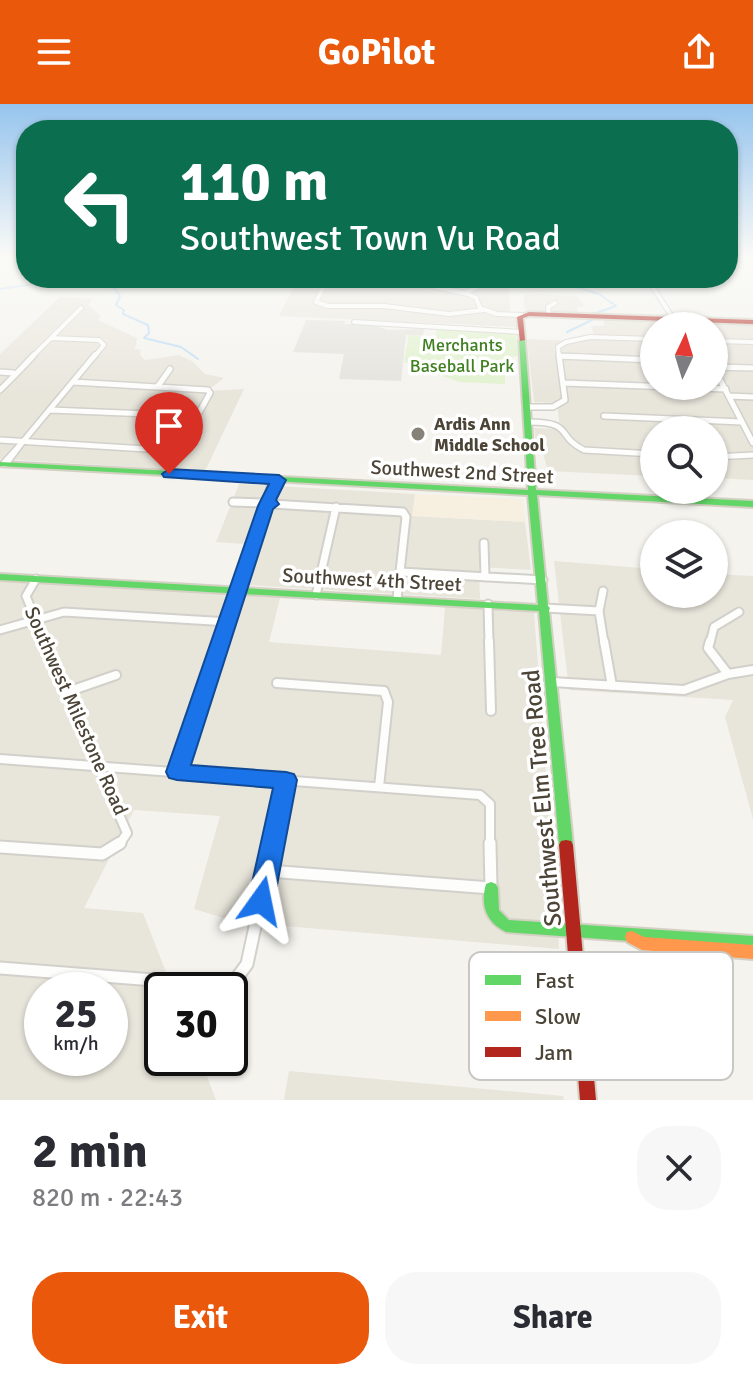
<!DOCTYPE html>
<meta charset="utf-8">
<style>
body{margin:0;font-family:Signika,sans-serif;background:#f7f7f7;color:#2b2b33;height:100vh;display:flex;flex-direction:column;font-size:30px;white-space:nowrap}
*{box-sizing:border-box;margin:0}
p{font-size:26px;color:#7c7c81}
.icon{flex:none;width:44px;height:44px;fill:none;stroke:currentColor;stroke-width:2;stroke-linecap:round;stroke-linejoin:round}
.map{position:relative;height:996px;overflow:hidden}
.details{display:flex;flex-direction:column;background:#fff;flex:1}
.details>*{flex:none}
.hud{position:absolute;left:16px;top:16px;width:722px;height:168px;border-radius:32px;box-shadow:0 2px 6px #0004;background:#0b6e4f;color:#fff;overflow:hidden}
.needle{width:52px;rotate:4deg}
.controls{position:absolute;left:640px;top:208px;display:grid;gap:16px}
.controls a{display:grid;place-items:center;width:88px;height:88px;border-radius:50%;background:#fff;box-shadow:0 2px 6px #0004;font-size:40px}
.speed{position:absolute;left:24px;top:868px;display:flex;gap:16px;font-size:40px;font-weight:700;text-align:center}
.speed>*{display:grid;place-content:center;width:104px;height:104px;border-radius:50%;background:#fff;box-shadow:0 2px 6px #0004;line-height:1}
.speed small{font-size:20px;font-weight:400}
.speed .limit{border:4px solid #111;border-radius:12px;background:#fff;color:#111}
.pin{position:absolute;display:grid;place-items:center;width:68px;height:68px;color:#fff;margin:-82px -34px;border-radius:50% 50% 50% 0;rotate:-45deg;box-shadow:0 0 8px #0007}
.pin .icon{rotate:45deg}
.me{position:absolute;width:88px;margin:-44px;rotate:12deg;stroke-linejoin:round;filter:drop-shadow(0 0 6px #0008)}
.turn{display:flex;align-items:center;gap:28px;height:168px;padding:0 32px;font-size:36px}
.turn .icon{width:104px;height:104px;stroke-width:2.5}
.turn b{display:block;font-size:56px;line-height:68px}
.round{display:grid;place-items:center;flex:none;width:84px;height:84px;border-radius:32px;background:#f7f7f7}
.summary{display:flex;align-items:center;justify-content:space-between;height:136px;padding:0 32px}
h1{font-size:48px;font-weight:700;line-height:60px}
.primary-button{display:flex;gap:16px;margin-top:auto;padding:16px 32px}
.primary-button a{flex:1;height:92px;border-radius:32px;background:#ea580c;color:#fff;font-size:32px;font-weight:700;line-height:92px;text-align:center}
.primary-button a+a{background:#f7f7f7;color:#2b2b33}
header{display:flex;justify-content:space-between;align-items:center;height:104px;padding:0 32px;background:#ea580c;color:#fff;font-size:36px;font-weight:700}
.map>svg:first-child{display:block}
.residential{fill:#e8e5db;fill-rule:evenodd}
.commercial{fill:#f7efe0}
.green{fill:#e0f1cc}
.parking{fill:#e3e2dc}
.lines{fill:none;stroke-linecap:round;stroke-linejoin:round}
.stream{stroke:#bbdbf6;stroke-width:2}
.street-far4-casing{stroke:#d2d0cb;stroke-width:6}
.street-far3-casing{stroke:#d2d0cb;stroke-width:8}
.street-far2-casing{stroke:#d2d0cb;stroke-width:11}
.street-far1-casing{stroke:#d2d0cb;stroke-width:12}
.street-casing{stroke:#d2d0cb;stroke-width:15}
.fast-casing{stroke:#d4d1c4;stroke-width:4}
.slow-casing{stroke:#d4d1c4;stroke-width:4}
.jam-casing{stroke:#d4d1c4;stroke-width:4}
.street-far4{stroke:#fdfdfc;stroke-width:4}
.street-far3{stroke:#fdfdfc;stroke-width:5}
.street-far2{stroke:#fdfdfc;stroke-width:7}
.street-far1{stroke:#fdfdfc;stroke-width:8}
.street{stroke:#fdfdfc;stroke-width:11}
.fast{fill:#63d668;fill-rule:evenodd}
.slow{fill:#ff974d;fill-rule:evenodd}
.jam{fill:#b3261e;fill-rule:evenodd}
.route{fill:#1a73e8;stroke:#114b97;stroke-width:2}
.poi-dot{fill:#878277;stroke:#fff;stroke-width:3}
.labels{text-anchor:middle;dominant-baseline:central;stroke-width:7;stroke-linejoin:round;paint-order:stroke}
.far-park-label{font-size:18px;fill:#418021;stroke:#fff}
.far-poi-label{font-size:18px;font-weight:bold;fill:#4c4537;stroke:#fff;text-anchor:start}
.street-label{font-size:20px;fill:#4c4537;stroke:#fff}
.near-street-label{font-size:24px;fill:#4c4537;stroke:#fff}
.key{fill:#fff;stroke:#c9c7c3;stroke-width:2}
.key-label{font-size:22px;fill:#4c4537}
</style>
<header><svg class="icon" aria-label="menu" viewBox="0 0 24 24"><path d="M4 6h16M4 12h16M4 18h16"/></svg>GoPilot<svg class="icon" aria-label="share" viewBox="0 0 24 24"><path d="M12 15V3M7 8l5-5 5 5M5 13v7h14v-7"/></svg></header>
<div class="map">
<svg width="753" height="996" viewBox="0 0 753 996">
<rect width="100%" height="100%" fill="#f4f3ee"/>
<path class="residential" d="M298,174H508L510,208L515,214L516,223L279,212Z
M540,190L578,193L585,202L576,203L578,208L525,206L523,191Z
M60,193L93,195L88,201L101,212L98,216L137,234L135,245L141,246L140,251L145,256L179,251L192,257L205,270L224,274L207,287L244,285L205,367L0,355V250Z
M603,214L753,219V376L714,374V326H654V372L548,367L541,342L536,339L534,324L560,325L557,299L534,298L527,235L572,237L595,234L591,222H605ZM654,222H714V282H654Z
M239,380L415,390L413,412L525,418L531,466L479,463L480,495L246,481L259,441L216,438Z
M554,457L654,465V490H714V470L753,472V715L725,613L733,596L569,586Z
M0,477L281,490L269,538L441,551L445,503L534,508L559,845L237,818L194,805L220,712L134,706L84,804L143,809L173,886H162V954H200L216,996H0ZM42,886H110V954H42Z
M289,967L563,992L564,996H284Z"/>
<path class="commercial" d="M415,390L523,395L525,418L412,412Z"/>
<path class="green" d="M436,225L516,229L518,252L505,254V280L459,278L404,258L409,231L436,232Z"/>
<path class="parking" d="M306,216L347,217L342,220H371L388,226L424,225L423,231H406L401,277L339,275L344,250L293,248Z"/>
<g class="lines">
<path class="stream" d="M95,174L115,185L120,192L116,201L124,206L123,210L148,221L149,229L144,234L181,243L198,255
M545,174L599,190L616,202L593,210
M0,185L74,174
M567,228L594,215"/>
<g class="street-far4-casing">
<path id="street-far4" d="M647,174L678,222
M465,189L481,181L478,176
M384,202L449,210L484,206
M386,202H328L316,198L327,176L407,177L468,190L476,194L480,204L497,210L522,211
M549,211L548,203L555,199
M354,218L522,228
M51,234L99,236L104,241L94,253
M714,237L753,238
M559,252L594,253
M32,253L81,204
M559,253L558,243L566,238L590,233L654,235"/>
</g>
<g class="street-far3-casing">
<path id="street-far3" d="M559,252L654,256
M714,263L753,264
M714,264L753,339
M0,268L14,269
M18,268L34,251
M73,278L208,286L210,289L165,370
M564,279L726,285
M158,282L170,265
M0,286L16,270
M729,292L753,293
M527,303H553L565,296L559,251
M50,306L198,312
M604,312L742,318
M528,318C575,318 555,332 584,346L654,350
M0,336L179,347
M21,340L95,251
M714,353L753,351
M3,360L21,340L6,360
M271,379L272,376
M277,379L279,376"/>
</g>
<g class="street-far2-casing">
<path id="street-far2" d="M269,394L278,377
M268,397L272,377
M233,398L262,399
M272,400L403,408L406,413L397,495
M484,439L485,473
M401,468L543,476
M36,475L26,492L45,539
M603,487L599,507L604,539
M316,491L336,403
M488,500L489,539
M545,504L599,507
M0,526L64,508L229,518
M220,539L266,402
M710,539L714,523L739,508"/>
</g>
<g class="street-far1-casing">
<path id="street-far1" d="M44,537L127,729L119,741
M489,537L491,607
M604,537L612,582
M710,537L708,544L728,570
M552,578L684,586L728,570L753,566
M277,579L384,587L388,598L379,683
M67,588L116,571
M0,655L480,691L490,700V741
M177,668L221,537
M272,741L286,676"/>
</g>
<g class="street-casing">
<path id="street" d="M0,743L102,750L120,739
M268,767L491,784L490,739
M0,864L218,881L236,875L247,860L273,739"/>
</g>
<g class="fast-casing">
<path id="fast" d="M522,234L525,236L536,386L753,397V403L537,391L548,502L550,504L549,506L573,741L571,745L566,746L561,745L559,741L539,507L0,476V470L538,501L528,391L0,362V358L528,386L519,236Z
M491,778L496,780L498,784L499,806L509,816L753,832V846L506,828C486,818 480,801 486,780Z"/>
</g>
<g class="slow-casing">
<path id="slow" d="M632,827L644,833L753,841V855L642,846L627,838L625,833L627,828Z"/>
</g>
<g class="jam-casing">
<path id="jam" d="M529,208L753,216V220L529,212L523,214L525,236L520,237L517,213Z
M566,736L571,737L573,741L596,996H580L559,741L561,737Z"/>
</g>
<use href="#street-far4" class="street-far4"/>
<use href="#street-far3" class="street-far3"/>
<use href="#street-far2" class="street-far2"/>
<use href="#street-far1" class="street-far1"/>
<use href="#street" class="street"/>
<use href="#fast" class="fast"/>
<use href="#slow" class="slow"/>
<use href="#jam" class="jam"/>
</g>
<linearGradient id="sky" x2="0" y2="1"><stop stop-color="#96c4ee"/><stop offset="0.52" stop-color="#fafaf7"/><stop offset="1" stop-color="#fafaf7" stop-opacity="0"/></linearGradient>
<rect width="753" height="293" fill="url(#sky)"/>
<path class="route" d="M169,365L279,371L286,376L276,396L279,400L273,405L191,661L286,668L294,670L297,676L274,797L270,804L261,808L252,804L248,797L273,684L177,676L169,674L166,668L258,402L269,380L164,373L162,370Z"/>
<circle class="poi-dot" cx="418" cy="330" r="8"/>
<g class="labels">
<g class="far-park-label">
<text x="462" y="241">Merchants<tspan x="462" dy="21">Baseball Park</tspan></text>
</g>
<g class="far-poi-label">
<text x="434" y="320">Ardis Ann<tspan x="434" dy="21">Middle School</tspan></text>
</g>
<g class="street-label">
<text transform="translate(462 368) rotate(3)">Southwest 2nd Street</text>
<text transform="translate(372 476) rotate(3)">Southwest 4th Street</text>
<text transform="translate(76 607) rotate(66)">Southwest Milestone Road</text>
</g>
<g class="near-street-label">
<text transform="translate(542 694) rotate(-95)">Southwest Elm Tree Road</text>
</g>
</g>
<rect x="469" y="848" width="264" height="128" rx="12" class="key"/>
<rect x="485" y="871" width="36" height="10" fill="#63d668"/>
<rect x="485" y="907" width="36" height="10" fill="#ff974d"/>
<rect x="485" y="943" width="36" height="10" fill="#b3261e"/>
<g class="key-label">
<text x="535" y="884">Fast</text>
<text x="535" y="920">Slow</text>
<text x="535" y="956">Jam</text>
</g>
</svg>
<div class="controls">
<a><svg class="needle" viewBox="-14 -14 28 28"><path d="M0-13l5 13h-10z" fill="#e53935"/><path d="M0 13l5-13h-10z" fill="#7c7c81"/></svg></a>
<a><svg class="icon" aria-label="search" viewBox="0 0 24 24"><circle cx="10" cy="10" r="6"/><path d="M15 15l6 6"/></svg></a>
<a><svg class="icon" aria-label="layers" viewBox="0 0 24 24"><path d="M12 4l9 5-9 5-9-5zM3 14l9 5 9-5"/></svg></a>
</div>
<div class="speed"><div>25<small>km/h</small></div><div class="limit">30</div></div>
<div class="pin" style="left:169px;top:370px;background:#d93025"><svg class="icon" aria-label="arrive" viewBox="0 0 24 24"><path d="M6 21V4h12l-3 4 3 4H6"/></svg></div>
<svg class="me" style="left:261px;top:797px" viewBox="-20 -20 40 40"><path d="M0-17L14 15 0 8-14 15z" fill="#1a73e8" stroke="#fff" stroke-width="4"/></svg>
<div class="hud">
<div class="turn"><svg class="icon" aria-label="left" viewBox="0 0 24 24"><path d="M17 20v-9H6M10 6l-5 5 5 5"/></svg><div><b>110 m</b>Southwest Town Vu Road</div></div>
</div>
</div>
<section class="details">
<div class="summary"><div><h1>2 min</h1><p>820 m · 22:43</p></div><a class="round"><svg class="icon" aria-label="close" viewBox="0 0 24 24"><path d="M6 6l12 12M18 6L6 18"/></svg></a></div>
<div class="primary-button"><a>Exit</a><a>Share</a></div>
</section>
